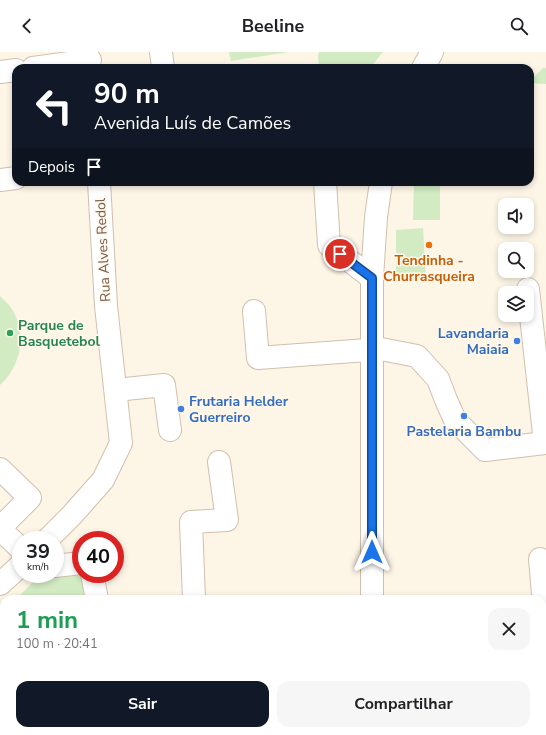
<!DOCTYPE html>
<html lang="pt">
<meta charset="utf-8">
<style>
body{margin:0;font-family:"Nunito Sans",sans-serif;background:#f6f6f6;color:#202124;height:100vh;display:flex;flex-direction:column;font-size:15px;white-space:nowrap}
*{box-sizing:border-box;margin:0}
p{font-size:13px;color:#757577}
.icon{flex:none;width:22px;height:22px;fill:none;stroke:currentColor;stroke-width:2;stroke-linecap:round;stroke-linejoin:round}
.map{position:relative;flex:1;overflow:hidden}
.sheet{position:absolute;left:0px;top:543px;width:546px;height:140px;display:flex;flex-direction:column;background:#fff;border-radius:12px 12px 0 0;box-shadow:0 2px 6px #0003}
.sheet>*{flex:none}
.banner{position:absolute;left:12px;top:12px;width:522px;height:122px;border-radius:12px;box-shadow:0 2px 6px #0003;background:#111827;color:#fff;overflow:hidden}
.tools{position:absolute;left:498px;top:146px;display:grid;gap:8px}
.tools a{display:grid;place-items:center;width:36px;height:36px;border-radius:8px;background:#fff;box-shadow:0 2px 6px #0003;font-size:20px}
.speed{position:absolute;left:12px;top:479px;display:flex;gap:8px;font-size:20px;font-weight:700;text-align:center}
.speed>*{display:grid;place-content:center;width:52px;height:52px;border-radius:50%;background:#fff;box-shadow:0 2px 6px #0003;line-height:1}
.speed small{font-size:10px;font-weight:400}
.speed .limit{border:6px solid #d22;background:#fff;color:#111}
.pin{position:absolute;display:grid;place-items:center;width:34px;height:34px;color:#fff;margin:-17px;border:2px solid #fff;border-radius:50%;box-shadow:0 1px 4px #0007}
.me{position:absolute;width:44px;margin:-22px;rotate:0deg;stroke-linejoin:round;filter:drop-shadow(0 0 3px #0008)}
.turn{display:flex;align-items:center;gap:14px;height:84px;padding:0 16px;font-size:18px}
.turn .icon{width:52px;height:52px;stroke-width:2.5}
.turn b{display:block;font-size:28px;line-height:34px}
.then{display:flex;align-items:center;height:38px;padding:0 16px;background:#0003;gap:8px;font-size:15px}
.round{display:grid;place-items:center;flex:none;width:42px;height:42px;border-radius:12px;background:#f6f6f6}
.summary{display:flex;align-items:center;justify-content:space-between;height:68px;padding:0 16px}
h1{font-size:24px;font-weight:700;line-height:30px;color:#1e9e55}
.action{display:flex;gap:8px;margin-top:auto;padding:8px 16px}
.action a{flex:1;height:46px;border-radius:12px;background:#111827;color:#fff;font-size:16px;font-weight:700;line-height:46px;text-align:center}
.action a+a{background:#f6f6f6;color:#202124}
header{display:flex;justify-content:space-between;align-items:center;height:52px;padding:0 16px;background:#fff;font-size:18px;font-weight:700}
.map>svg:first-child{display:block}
.green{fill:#d2ebc3}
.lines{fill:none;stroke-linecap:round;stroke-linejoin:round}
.minor-casing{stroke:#d1bfae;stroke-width:24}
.minor{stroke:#fff;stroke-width:22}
.route-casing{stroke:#114b97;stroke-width:10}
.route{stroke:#1a73e8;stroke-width:7}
.food-dot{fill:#e8710a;stroke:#fff8ed;stroke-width:1.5}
.leisure-dot{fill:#2e9e5b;stroke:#fff8ed;stroke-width:1.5}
.shop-dot{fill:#3f7fe0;stroke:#fff8ed;stroke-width:1.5}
.labels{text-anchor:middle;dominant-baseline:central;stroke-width:3;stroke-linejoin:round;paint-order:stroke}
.street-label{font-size:14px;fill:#775b49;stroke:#fff8ed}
.food-label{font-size:14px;font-weight:bold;fill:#c56008;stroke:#fff8ed}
.leisure-label{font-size:14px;font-weight:bold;fill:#27864d;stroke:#fff8ed;text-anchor:start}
.shop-label{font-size:14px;font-weight:bold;fill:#366cbe;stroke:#fff8ed;text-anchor:end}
</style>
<header><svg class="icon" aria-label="back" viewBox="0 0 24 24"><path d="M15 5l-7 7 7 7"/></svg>Beeline<svg class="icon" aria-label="search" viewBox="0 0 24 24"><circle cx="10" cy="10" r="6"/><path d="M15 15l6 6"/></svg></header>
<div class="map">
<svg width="546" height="683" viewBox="0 0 546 683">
<rect width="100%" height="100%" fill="#fdf5e6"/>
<path class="green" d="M229,0H289L231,9Z
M319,0H383L370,16H319L318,4Z
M544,15L546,17V32L530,31V29Z
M414,130H440V168H413Z
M423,176L426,228L396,229V178Z
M0,244C3,247 6,250 9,253C28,277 22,314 0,333Z
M93,523L97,547H12L19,544L38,525Z
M4,551V679H60L64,683H0V553Z
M62,679H96L92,683H66Z"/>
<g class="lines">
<g class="minor-casing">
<path id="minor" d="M161,0L163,16
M33,16L90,8
M423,16L432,0
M0,20L16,18
M0,128L16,126
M325,130L329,193L372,226
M254,259L258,306L381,297L417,304L438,327L446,348L455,368L485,398L545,391L528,237
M116,338L164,333L170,378
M0,417L30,446L0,476
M0,477L21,497
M47,488L72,463L103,428L121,391L106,254L99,130
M540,507L546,577
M55,514L81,511
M92,522L97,547
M0,532L21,513
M194,547L191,470L227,468L219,410
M372,547V226L376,165L381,130
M542,666L546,663
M203,679V683
M372,679V683"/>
</g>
<use href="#minor" class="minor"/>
</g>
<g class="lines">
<g class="route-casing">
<path id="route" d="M340,202L372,226V500"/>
</g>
<use href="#route" class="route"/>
</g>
<circle class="food-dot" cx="429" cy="193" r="4"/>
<circle class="leisure-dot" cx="10" cy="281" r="4"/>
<g class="shop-dot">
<circle cx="517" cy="289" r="4"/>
<circle cx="181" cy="357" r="4"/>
<circle cx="464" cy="364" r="4"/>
</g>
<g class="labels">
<g class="street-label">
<text transform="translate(103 198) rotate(-93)">Rua Alves Redol</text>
</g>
<g class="food-label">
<text x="429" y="208">Tendinha -<tspan x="429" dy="16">Churrasqueira</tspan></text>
</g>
<g class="leisure-label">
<text x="18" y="273">Parque de<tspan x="18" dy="16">Basquetebol</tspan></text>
</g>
<g class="shop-label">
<text x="509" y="281">Lavandaria<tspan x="509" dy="16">Maiaia</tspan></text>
<text x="189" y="349" text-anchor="start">Frutaria Helder<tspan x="189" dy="16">Guerreiro</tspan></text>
<text x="464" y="379" text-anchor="middle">Pastelaria Bambu</text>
</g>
</g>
</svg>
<div class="tools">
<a><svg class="icon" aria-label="sound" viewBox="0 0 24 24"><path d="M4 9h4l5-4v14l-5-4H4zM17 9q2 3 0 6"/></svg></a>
<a><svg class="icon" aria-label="search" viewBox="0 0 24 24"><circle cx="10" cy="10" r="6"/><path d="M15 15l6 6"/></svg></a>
<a><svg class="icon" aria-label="layers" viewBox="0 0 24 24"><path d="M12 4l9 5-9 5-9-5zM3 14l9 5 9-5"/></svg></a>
</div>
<div class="speed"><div>39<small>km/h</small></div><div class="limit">40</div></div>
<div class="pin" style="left:340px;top:202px;background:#d93025"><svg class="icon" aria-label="arrive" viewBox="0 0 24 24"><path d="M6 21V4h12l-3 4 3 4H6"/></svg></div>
<svg class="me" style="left:372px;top:500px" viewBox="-20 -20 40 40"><path d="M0-17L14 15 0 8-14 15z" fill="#1a73e8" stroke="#fff" stroke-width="4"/></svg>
<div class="banner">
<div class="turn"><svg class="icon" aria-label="left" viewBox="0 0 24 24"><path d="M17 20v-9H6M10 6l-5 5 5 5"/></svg><div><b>90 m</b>Avenida Luís de Camões</div></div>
<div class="then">Depois<svg class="icon" aria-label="arrive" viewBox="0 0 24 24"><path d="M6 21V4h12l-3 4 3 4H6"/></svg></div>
</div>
<section class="sheet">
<div class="summary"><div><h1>1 min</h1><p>100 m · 20:41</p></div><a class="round"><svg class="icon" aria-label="close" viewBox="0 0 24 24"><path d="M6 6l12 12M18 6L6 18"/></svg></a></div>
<div class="action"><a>Sair</a><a>Compartilhar</a></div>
</section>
</div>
